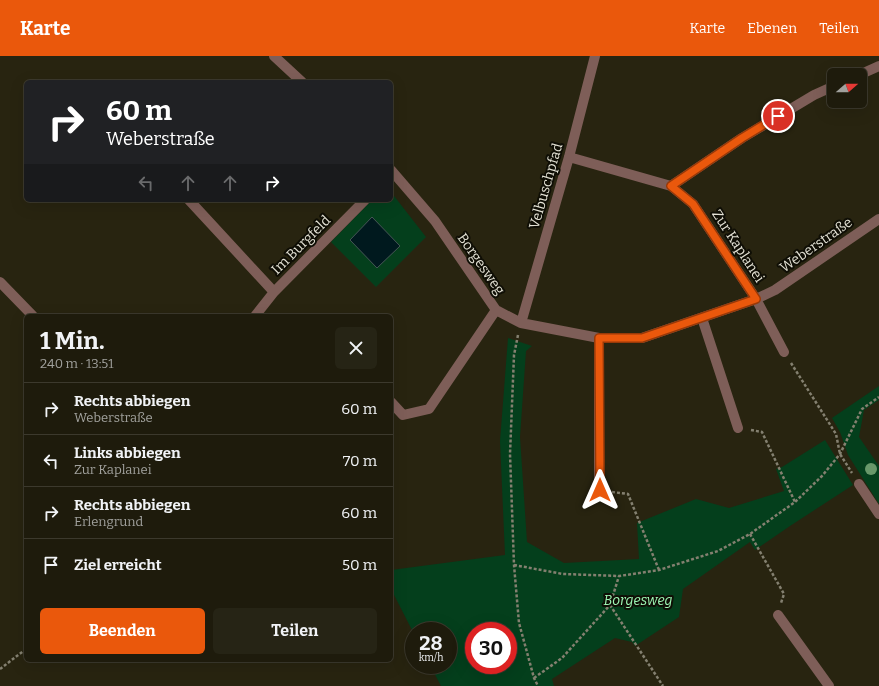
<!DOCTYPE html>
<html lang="de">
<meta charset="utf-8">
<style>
body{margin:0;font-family:Bitter,serif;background:#262415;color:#f1f3f6;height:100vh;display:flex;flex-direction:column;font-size:15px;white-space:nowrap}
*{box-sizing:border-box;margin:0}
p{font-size:13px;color:#a1a19d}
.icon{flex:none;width:22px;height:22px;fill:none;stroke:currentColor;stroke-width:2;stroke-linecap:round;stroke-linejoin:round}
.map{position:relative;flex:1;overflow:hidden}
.panel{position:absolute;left:24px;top:258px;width:369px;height:348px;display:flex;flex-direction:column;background:#1e1b0c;border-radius:6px;box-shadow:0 4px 16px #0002,0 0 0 1px #3c392d}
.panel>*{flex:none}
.banner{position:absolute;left:24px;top:24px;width:369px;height:122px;border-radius:6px;box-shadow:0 4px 16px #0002,0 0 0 1px #3c392d;background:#202124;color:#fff;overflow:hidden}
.needle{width:26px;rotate:70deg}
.fabs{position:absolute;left:827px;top:12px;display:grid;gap:8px}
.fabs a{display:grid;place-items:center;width:40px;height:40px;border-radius:6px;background:#1e1b0c;box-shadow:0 4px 16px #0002,0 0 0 1px #3c392d;font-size:20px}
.speed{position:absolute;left:405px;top:566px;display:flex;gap:8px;font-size:20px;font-weight:700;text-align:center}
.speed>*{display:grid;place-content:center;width:52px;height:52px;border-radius:50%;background:#1e1b0c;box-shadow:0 4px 16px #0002,0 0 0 1px #3c392d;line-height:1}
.speed small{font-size:10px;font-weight:400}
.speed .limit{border:6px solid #d22;background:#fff;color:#111}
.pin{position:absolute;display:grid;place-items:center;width:34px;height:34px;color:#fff;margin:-17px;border:2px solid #fff;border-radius:50%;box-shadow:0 1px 4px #0007}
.me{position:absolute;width:44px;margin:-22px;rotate:0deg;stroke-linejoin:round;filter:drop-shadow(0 0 3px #0008)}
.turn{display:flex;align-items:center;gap:14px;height:84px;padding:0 16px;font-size:18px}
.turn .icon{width:52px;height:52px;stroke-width:2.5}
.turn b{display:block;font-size:28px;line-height:34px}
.lanes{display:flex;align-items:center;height:38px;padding:0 16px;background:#0003;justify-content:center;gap:20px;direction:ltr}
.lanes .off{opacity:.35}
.round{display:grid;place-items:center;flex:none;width:42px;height:42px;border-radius:6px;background:#262415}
.summary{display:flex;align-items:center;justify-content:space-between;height:68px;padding:0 16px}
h1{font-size:24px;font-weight:700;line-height:30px}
.action{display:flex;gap:8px;margin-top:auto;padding:8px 16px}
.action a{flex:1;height:46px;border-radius:6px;background:#ea580c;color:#fff;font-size:16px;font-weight:700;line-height:46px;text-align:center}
.action a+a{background:#262415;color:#f1f3f6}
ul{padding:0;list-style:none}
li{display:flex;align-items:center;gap:12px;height:52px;padding:0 16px;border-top:1px solid #3c392d}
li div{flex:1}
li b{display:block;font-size:15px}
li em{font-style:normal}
header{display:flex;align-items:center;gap:24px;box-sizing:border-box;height:56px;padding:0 20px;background:#ea580c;color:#fff}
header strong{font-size:19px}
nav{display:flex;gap:22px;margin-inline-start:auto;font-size:14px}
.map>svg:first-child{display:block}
.green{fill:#043f1c;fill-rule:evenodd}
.water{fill:#00191e;stroke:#455655}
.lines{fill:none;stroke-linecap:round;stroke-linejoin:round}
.path{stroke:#848070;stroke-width:2.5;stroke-dasharray:3 2;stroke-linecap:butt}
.street{stroke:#7e5e58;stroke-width:10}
.tree{fill:#68986a}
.route-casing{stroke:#983908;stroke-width:10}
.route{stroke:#ea580c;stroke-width:7}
.labels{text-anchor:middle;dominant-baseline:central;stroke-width:4;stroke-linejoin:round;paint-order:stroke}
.street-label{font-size:14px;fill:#e5e3d6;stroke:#0f0e05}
.park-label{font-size:14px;font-style:italic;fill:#9df7b4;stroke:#0f0e05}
</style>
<header>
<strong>Karte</strong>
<nav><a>Karte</a><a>Ebenen</a><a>Teilen</a></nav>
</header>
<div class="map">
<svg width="879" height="630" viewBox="0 0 879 630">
<rect width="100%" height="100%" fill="#282410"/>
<path class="green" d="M391,136L426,181L376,231L331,186L372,144H391Z
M508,282L532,290L526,295L520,381L527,486L564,507L639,503L637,467L696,443L729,452L784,435L776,413L782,411L825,384L853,429L790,470L755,494L750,486L683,533L679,561L635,590L632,586L615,582L552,623L554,630H441L430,609H448V575H414V578L391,533V514L505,499L500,385ZM474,575H508V609H474Z
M879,330V344L864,354L859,381L879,410V448L848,399L840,376L832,362Z"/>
<path class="water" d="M372,161L400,190L377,212L350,184Z"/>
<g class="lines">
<path class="path" d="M518,279L514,299L510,398L514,509L519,567L534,622L538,630
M791,307L836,378L840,398L852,417
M751,374L762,376L795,446
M612,436L628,438L659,514
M750,478L784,538L781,547
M514,509L563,518L619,520L659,514L718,495L750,478L795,446L822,420L840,398L862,353L879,341
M610,549L663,630
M0,613L26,593
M534,622L562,602L610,549L619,520"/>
<path class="street" d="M274,0L302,26
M859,19L879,10
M569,101L671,130L693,148L756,243L784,296
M391,114L435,165L496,254L521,267L599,282H642L756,243L775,234L879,163
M671,130L742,82L814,39L834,30
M189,144L274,236
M0,226L33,260
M255,260L274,236L365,144
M702,262L738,372
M521,267L569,101L595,0
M599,282V434
M391,346L403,359L429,353L496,254
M859,428L879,458
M778,559L829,630"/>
</g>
<circle class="tree" cx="871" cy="413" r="6"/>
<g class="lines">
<g class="route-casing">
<path id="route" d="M600,434L599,282H642L756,243L693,148L671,130L742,82L778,60"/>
</g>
<use href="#route" class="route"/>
</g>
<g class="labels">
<g class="street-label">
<text transform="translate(546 130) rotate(-74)">Velbuschpfad</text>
<text transform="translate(301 189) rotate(-45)">Im Burgfeld</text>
<text transform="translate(816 189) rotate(-35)">Weberstraße</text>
<text transform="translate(738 190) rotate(57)">Zur Kaplanei</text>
<text transform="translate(481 208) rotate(55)">Borgesweg</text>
</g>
<g class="park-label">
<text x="638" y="544">Borgesweg</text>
</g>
</g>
</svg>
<div class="fabs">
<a><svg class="needle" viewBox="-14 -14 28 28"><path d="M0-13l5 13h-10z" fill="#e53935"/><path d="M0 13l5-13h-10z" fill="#a1a19d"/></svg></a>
</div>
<div class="speed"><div>28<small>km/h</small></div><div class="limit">30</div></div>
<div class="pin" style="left:778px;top:60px;background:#d93025"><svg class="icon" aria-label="arrive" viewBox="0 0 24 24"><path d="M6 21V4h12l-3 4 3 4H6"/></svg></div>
<svg class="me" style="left:600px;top:434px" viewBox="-20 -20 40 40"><path d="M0-17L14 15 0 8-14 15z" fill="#ea580c" stroke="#fff" stroke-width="4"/></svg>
<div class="banner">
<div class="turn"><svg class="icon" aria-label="right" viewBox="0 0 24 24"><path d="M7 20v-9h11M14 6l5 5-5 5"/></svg><div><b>60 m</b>Weberstraße</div></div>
<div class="lanes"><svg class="icon off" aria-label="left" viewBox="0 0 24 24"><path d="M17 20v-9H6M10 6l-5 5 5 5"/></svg><svg class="icon off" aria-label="ahead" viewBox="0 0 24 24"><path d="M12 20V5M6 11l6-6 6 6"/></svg><svg class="icon off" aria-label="ahead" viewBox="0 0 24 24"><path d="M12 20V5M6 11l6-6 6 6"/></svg><svg class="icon" aria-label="right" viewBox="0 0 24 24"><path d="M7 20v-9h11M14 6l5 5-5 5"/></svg></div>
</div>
<section class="panel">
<div class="summary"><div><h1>1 Min.</h1><p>240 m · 13:51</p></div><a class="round"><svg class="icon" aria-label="close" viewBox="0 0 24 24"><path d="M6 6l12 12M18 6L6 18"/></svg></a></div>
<ul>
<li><svg class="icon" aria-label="right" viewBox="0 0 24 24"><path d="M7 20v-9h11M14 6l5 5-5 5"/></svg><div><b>Rechts abbiegen</b><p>Weberstraße</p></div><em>60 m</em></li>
<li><svg class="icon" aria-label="left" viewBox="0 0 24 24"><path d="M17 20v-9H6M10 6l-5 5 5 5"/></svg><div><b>Links abbiegen</b><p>Zur Kaplanei</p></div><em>70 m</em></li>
<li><svg class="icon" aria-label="right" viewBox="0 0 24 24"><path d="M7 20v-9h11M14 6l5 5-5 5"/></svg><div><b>Rechts abbiegen</b><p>Erlengrund</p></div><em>60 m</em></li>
<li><svg class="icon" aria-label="arrive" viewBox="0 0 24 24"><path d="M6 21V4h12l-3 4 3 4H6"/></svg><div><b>Ziel erreicht</b></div><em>50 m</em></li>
</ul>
<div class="action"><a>Beenden</a><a>Teilen</a></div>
</section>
</div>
